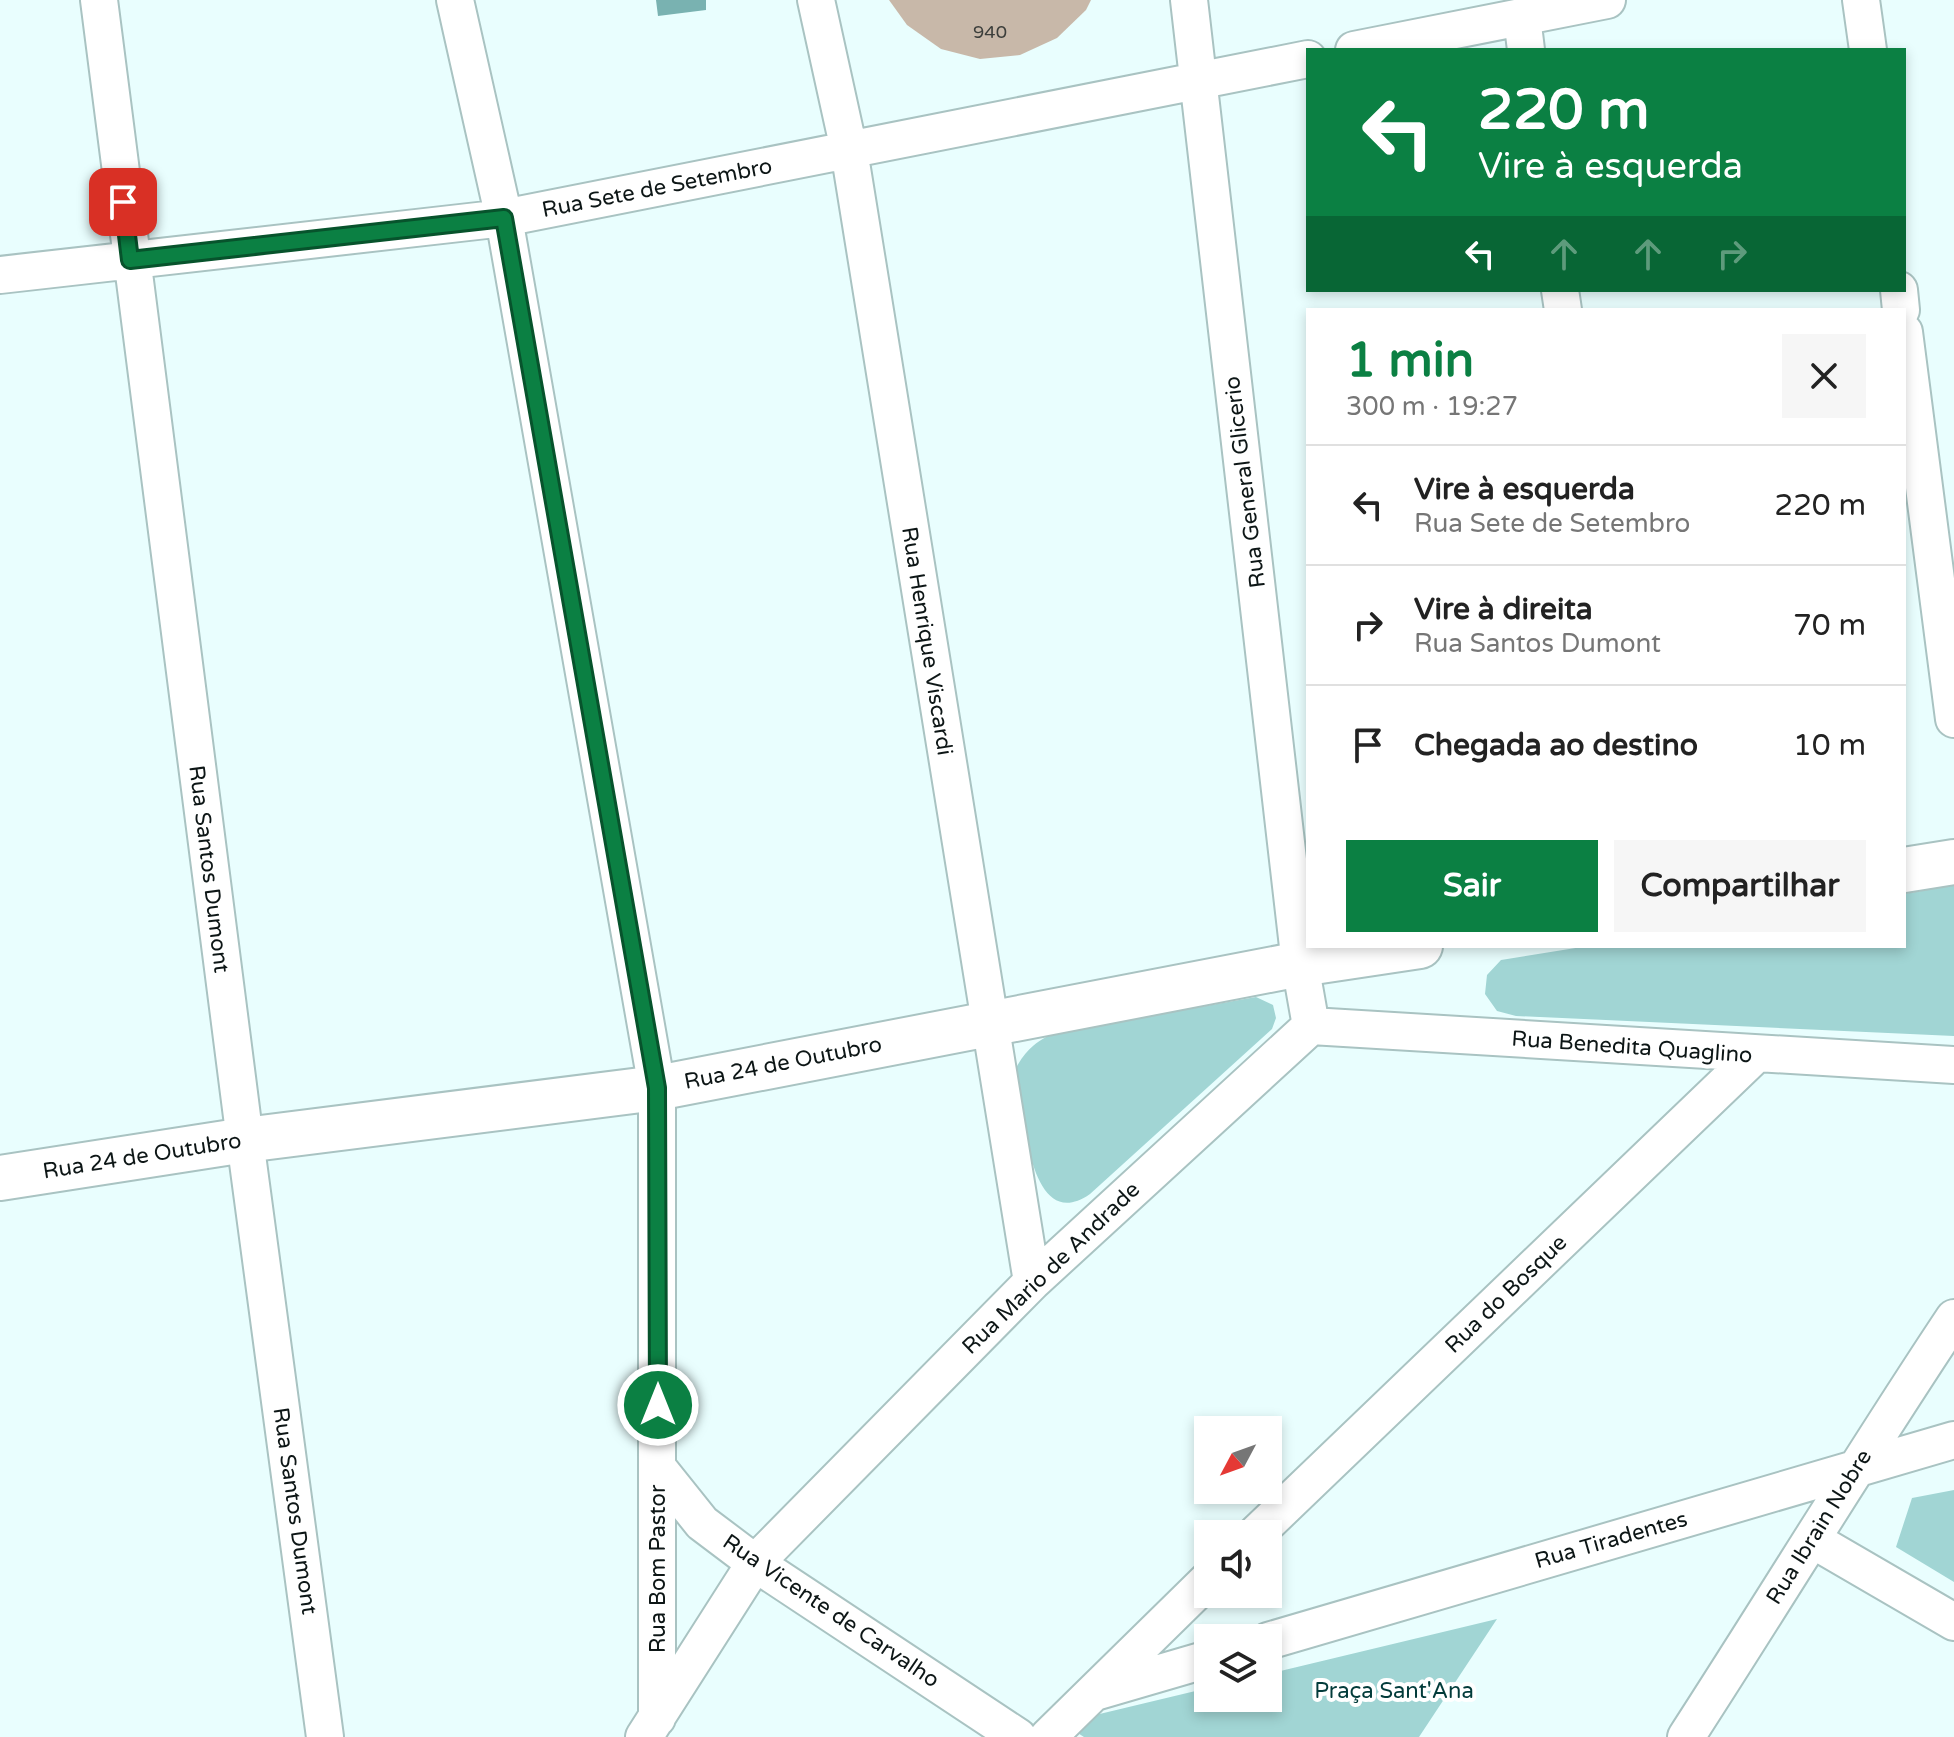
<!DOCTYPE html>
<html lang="pt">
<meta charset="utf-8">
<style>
body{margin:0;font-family:"Varela Round",sans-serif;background:#f6f6f6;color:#222;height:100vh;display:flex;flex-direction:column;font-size:30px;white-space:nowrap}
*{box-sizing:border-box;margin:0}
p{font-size:26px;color:#767676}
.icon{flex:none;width:44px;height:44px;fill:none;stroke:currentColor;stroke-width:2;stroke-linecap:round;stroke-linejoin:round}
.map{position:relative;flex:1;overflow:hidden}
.side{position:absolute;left:1306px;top:308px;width:600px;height:640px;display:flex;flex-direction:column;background:#fff;border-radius:0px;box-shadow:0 4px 12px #0003}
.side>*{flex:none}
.hud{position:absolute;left:1306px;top:48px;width:600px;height:244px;border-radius:0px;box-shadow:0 4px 12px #0003;background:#0b8043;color:#fff;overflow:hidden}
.needle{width:52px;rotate:229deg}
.tools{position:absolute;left:1194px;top:1416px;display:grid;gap:16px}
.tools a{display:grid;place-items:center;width:88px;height:88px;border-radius:0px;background:#fff;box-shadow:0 4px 12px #0003;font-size:40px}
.pin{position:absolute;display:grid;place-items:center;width:68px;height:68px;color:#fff;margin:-34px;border-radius:16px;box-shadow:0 4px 12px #0006}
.me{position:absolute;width:88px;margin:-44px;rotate:0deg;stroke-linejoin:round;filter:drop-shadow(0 0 6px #0008)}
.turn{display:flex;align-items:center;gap:28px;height:168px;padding:0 40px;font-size:36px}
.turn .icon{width:104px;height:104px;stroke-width:2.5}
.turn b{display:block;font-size:56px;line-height:68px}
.lanes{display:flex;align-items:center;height:76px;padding:0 40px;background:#0003;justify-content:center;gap:40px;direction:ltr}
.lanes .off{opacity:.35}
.round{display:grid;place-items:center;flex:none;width:84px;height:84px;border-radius:0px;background:#f6f6f6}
.headline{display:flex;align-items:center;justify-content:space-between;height:136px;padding:0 40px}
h1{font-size:48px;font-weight:700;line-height:60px;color:#0b8043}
.button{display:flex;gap:16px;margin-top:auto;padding:16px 40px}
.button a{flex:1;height:92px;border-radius:0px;background:#0b8043;color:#fff;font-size:32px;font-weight:700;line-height:92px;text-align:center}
.button a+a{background:#f6f6f6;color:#222}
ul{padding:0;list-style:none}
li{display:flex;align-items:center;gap:24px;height:120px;padding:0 40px;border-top:2px solid #e0e0e0}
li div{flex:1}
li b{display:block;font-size:30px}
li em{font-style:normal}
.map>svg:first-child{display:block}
.green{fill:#a1d5d4}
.water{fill:#79b2b1}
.building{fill:#c8b8a9}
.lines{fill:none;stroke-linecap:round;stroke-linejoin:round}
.minor-casing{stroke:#a9c3c2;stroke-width:40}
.tertiary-casing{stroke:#a9c3c2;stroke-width:48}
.minor{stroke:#fff;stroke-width:36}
.tertiary{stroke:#fff;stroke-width:44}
.route-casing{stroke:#07532c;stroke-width:20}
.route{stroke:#0b8043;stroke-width:14}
.labels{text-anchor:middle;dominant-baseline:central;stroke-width:8;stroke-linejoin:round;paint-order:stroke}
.number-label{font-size:18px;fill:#3c3e3b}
.street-label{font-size:22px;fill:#0d1616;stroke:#fff}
.park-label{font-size:22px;fill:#023b3a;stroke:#fff}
</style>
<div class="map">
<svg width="1954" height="1737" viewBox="0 0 1954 1737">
<rect width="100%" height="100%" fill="#e9fefe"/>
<path class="green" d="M1954,885V1036L1516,1016L1497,1011L1485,994L1487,975L1501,960L1588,946H1904V894Z
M1256,997L1273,1005L1276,1018L1272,1029L1090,1194C1027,1238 1023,1104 1016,1068C1026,1050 1035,1042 1054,1033Z
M1954,1490V1582L1896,1547L1912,1498Z
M1497,1619L1419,1737H1084L1062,1723L1208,1688V1698H1268V1674Z"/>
<path class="water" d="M656,0H706V10L658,16Z"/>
<path class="building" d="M889,0H1091L1086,10L1057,38L1020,55L980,59L941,49L907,25Z"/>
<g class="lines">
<g class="minor-casing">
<path id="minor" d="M99,0L245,1140L325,1737
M455,0L504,218L657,1088V1718
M816,0L849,150L1032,1282
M1861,0L1868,50
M1522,17L1526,50
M1354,50L1607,0
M0,275L504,218L1308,59
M1560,290L1563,310
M1899,290L1901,310
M1904,332L1954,719
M1311,1026L1954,1065
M658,1468L702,1523L755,1563L1018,1737
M1256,1534L1756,1054
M1813,1540L1954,1622
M1268,1641L1954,1440
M1095,1692L1208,1659
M644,1737L755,1563L1032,1282L1311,1026L1300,964L1189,0
M1048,1737L1208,1580
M1686,1737C1776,1598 1862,1456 1954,1318"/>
</g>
<g class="tertiary-casing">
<path id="tertiary" d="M1904,870L1954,862
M0,1178L245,1140L657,1088L1300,964L1420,946"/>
</g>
<use href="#minor" class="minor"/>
<use href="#tertiary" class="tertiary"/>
</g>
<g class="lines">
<g class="route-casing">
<path id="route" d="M123,202L130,260L504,218L657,1088L658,1405"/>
</g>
<use href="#route" class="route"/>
</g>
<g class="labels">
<g class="number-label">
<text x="990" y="32">940</text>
</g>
<g class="street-label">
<text transform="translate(657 188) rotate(-11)">Rua Sete de Setembro</text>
<text transform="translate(1245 482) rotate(-97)">Rua General Glicerio</text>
<text transform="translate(927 641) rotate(81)">Rua Henrique Viscardi</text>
<text transform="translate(209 869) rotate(83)">Rua Santos Dumont</text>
<text transform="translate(1632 1047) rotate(4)">Rua Benedita Quaglino</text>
<text transform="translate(783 1063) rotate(-11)">Rua 24 de Outubro</text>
<text transform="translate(142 1156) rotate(-9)">Rua 24 de Outubro</text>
<text transform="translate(1051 1268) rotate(-44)">Rua Mario de Andrade</text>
<text transform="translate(1506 1294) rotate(-44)">Rua do Bosque</text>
<text transform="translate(295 1511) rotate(82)">Rua Santos Dumont</text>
<text transform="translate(1819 1527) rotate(-58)">Rua Ibrain Nobre</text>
<text transform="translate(1611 1540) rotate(-16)">Rua Tiradentes</text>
<text transform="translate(658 1569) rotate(-90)">Rua Bom Pastor</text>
<text transform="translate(831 1611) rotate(34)">Rua Vicente de Carvalho</text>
</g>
<g class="park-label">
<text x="1394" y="1691">Praça Sant'Ana</text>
</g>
</g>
</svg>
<div class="tools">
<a><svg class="needle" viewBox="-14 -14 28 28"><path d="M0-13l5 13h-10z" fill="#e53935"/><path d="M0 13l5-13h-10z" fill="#767676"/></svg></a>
<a><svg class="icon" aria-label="sound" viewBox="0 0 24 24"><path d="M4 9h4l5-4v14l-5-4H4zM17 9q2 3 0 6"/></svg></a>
<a><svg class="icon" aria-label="layers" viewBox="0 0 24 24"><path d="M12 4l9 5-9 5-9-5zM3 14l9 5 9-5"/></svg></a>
</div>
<div class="pin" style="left:123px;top:202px;background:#d93025"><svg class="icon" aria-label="arrive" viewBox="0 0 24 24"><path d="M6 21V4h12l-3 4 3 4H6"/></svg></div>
<svg class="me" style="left:658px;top:1405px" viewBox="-20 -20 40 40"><circle r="17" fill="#0b8043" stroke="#fff" stroke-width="3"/><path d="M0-11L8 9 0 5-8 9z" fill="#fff"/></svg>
<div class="hud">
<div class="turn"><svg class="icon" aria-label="left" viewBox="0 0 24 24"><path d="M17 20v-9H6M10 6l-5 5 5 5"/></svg><div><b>220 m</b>Vire à esquerda</div></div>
<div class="lanes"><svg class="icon" aria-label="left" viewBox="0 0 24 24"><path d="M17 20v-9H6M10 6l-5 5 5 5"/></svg><svg class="icon off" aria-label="ahead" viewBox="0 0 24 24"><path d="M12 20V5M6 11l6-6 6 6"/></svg><svg class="icon off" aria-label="ahead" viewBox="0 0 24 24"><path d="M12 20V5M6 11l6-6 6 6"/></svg><svg class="icon off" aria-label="right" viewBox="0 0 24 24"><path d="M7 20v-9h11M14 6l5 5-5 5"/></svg></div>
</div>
<section class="side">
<div class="headline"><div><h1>1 min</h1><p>300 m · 19:27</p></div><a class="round"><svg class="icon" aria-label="close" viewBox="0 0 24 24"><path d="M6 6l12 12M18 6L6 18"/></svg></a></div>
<ul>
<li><svg class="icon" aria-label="left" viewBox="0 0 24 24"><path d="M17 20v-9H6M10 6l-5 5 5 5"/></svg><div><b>Vire à esquerda</b><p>Rua Sete de Setembro</p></div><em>220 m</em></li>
<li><svg class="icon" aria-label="right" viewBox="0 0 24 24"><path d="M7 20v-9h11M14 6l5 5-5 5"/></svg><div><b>Vire à direita</b><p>Rua Santos Dumont</p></div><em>70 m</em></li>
<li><svg class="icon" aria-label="arrive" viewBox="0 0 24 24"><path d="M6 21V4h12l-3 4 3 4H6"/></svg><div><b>Chegada ao destino</b></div><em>10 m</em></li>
</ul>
<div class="button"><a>Sair</a><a>Compartilhar</a></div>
</section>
</div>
